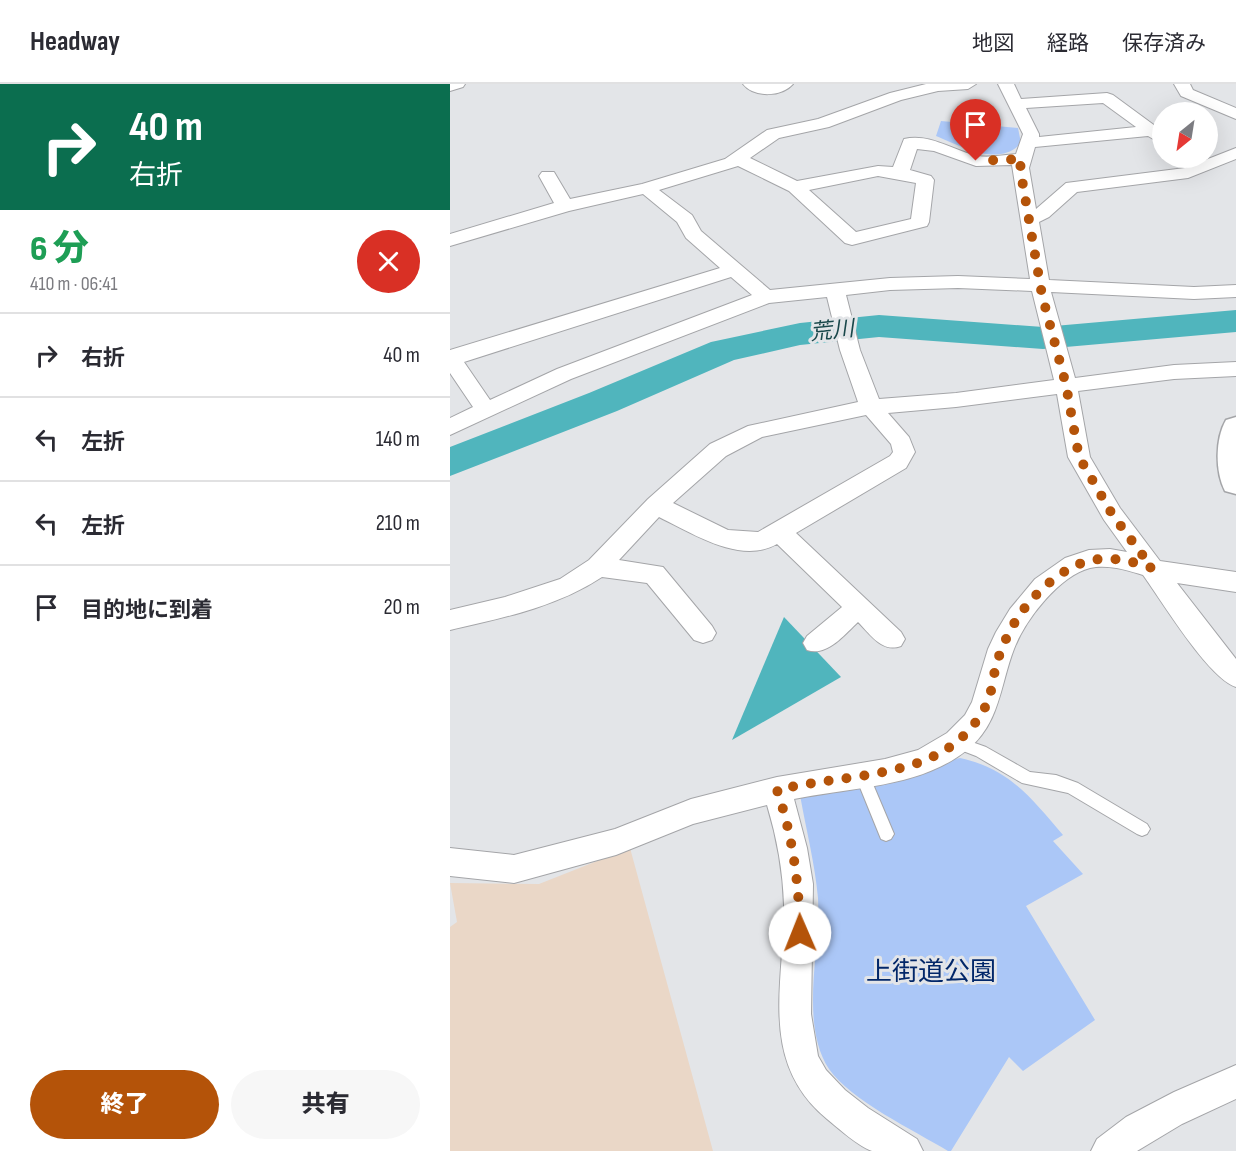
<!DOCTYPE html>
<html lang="ja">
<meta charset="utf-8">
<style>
body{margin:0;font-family:"Sofia Sans Condensed","Noto Sans JP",sans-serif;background:#f7f7f7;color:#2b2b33;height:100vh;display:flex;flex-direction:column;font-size:22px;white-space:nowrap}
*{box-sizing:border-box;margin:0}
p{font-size:20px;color:#7c7c81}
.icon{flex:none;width:33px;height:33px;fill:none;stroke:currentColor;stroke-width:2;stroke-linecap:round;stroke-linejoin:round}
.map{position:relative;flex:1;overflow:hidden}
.side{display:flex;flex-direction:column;background:#fff;width:450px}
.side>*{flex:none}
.top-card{background:#0b6e4f;color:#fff;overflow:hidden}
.needle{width:39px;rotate:210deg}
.tools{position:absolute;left:702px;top:18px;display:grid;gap:12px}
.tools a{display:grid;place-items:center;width:66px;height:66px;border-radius:50%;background:#fff;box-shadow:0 6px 24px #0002;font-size:30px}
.pin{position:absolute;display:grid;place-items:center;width:51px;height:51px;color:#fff;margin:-62px -26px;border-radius:50% 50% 50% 0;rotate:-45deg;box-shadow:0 0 6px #0007}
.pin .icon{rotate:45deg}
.me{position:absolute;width:66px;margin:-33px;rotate:359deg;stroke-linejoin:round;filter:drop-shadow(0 0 4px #0008)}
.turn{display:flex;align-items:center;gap:21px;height:126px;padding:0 30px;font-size:27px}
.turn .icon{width:78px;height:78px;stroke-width:2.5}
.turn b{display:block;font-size:42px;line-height:51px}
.round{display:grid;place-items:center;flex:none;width:63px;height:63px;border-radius:32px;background:#f7f7f7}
.headline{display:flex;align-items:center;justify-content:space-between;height:102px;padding:0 30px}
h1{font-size:36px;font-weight:800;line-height:45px;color:#1e9e55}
.cta{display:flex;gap:12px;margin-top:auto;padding:12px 30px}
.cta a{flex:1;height:69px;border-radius:36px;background:#b45309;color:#fff;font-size:24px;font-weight:800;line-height:69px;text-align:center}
.cta a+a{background:#f7f7f7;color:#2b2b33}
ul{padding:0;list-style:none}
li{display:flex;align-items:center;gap:18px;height:84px;padding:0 30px;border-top:2px solid #e1e1e2}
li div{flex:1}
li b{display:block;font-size:22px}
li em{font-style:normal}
header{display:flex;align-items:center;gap:36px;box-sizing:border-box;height:84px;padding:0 30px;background:#fff;border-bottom:2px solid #e1e1e2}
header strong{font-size:28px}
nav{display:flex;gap:33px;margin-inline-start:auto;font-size:21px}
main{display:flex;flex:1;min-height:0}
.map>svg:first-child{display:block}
.education{fill:#ead7c7}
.green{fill:#abc7f7}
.water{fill:#50b5bd}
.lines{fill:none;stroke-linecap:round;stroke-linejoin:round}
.river{fill:#50b5bd;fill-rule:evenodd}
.lane-casing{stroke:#a4a5a8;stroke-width:2}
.street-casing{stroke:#a4a5a8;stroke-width:2}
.primary-casing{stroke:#a4a5a8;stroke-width:3}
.lane{fill:#fff;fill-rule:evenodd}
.street{fill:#fff;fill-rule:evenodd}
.primary{fill:#fff;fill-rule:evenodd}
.route{stroke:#b45309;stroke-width:10;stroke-dasharray:0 18}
.labels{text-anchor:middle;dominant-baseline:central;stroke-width:6;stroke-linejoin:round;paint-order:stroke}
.water-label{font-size:22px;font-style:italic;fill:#19474a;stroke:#e3e5e8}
.near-park-label{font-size:26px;fill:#022769;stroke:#e3e5e8}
</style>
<header>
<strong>Headway</strong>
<nav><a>地図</a><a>経路</a><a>保存済み</a></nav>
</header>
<main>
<section class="side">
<div class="top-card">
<div class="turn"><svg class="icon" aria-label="right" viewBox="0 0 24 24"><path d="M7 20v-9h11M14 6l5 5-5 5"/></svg><div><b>40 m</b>右折</div></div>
</div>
<div class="headline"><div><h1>6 分</h1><p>410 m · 06:41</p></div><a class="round" style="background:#d93025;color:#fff"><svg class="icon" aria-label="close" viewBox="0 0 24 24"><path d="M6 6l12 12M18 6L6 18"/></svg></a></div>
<ul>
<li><svg class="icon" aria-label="right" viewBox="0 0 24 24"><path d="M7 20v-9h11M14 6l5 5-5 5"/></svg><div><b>右折</b></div><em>40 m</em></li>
<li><svg class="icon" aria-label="left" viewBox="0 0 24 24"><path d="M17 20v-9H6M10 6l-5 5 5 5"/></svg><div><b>左折</b></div><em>140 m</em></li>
<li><svg class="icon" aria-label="left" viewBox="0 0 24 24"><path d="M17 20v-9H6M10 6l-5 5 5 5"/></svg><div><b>左折</b></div><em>210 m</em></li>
<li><svg class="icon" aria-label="arrive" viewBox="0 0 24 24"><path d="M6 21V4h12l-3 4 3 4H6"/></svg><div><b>目的地に到着</b></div><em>20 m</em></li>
</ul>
<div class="cta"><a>終了</a><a>共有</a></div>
</section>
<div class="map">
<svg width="786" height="1067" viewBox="0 0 786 1067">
<rect width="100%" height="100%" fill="#e3e5e8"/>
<path class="education" d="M180,764L263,1067H0V843L7,838L0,799L89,800Z"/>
<path class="green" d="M491,37L568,44L571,59C549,84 511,62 486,52Z
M510,674C560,685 581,714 613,751L603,757L633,790L576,822L645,936L573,987L559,973L501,1067H498C465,1047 400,1016 379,985C349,939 371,866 368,814C365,780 356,745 350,711Z"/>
<path class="water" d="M334,533L391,593L282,656Z"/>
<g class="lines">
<path class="river" d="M786,226V248L593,265L429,253L350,261L284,276L167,327L0,392V363L139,309L261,258L350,239L429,231L593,243Z"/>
<g class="lane-casing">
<path id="lane" d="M505,652L536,663L580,688L606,691L628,699L697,740L700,745L697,750L692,752L687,750L618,709L572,699L526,672L500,662L498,658L500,654Z
M412,684L417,686L444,750L441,755L436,757L431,755L405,691L407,686Z"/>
</g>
<g class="street-casing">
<path id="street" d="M0,0H15L13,3L0,7Z
M293,0H343C332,13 304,14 293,0Z
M476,0H526L518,5L488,7L451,16L379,43L329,54L300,74L347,97L428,82L443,83L454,55C481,49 503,67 528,72C539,74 554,71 566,70L573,50L548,0H564L571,15L657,9L663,11L712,47V60L698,52L585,63L579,84L586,125L616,99L735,84L786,64V75L738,94L627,108L599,133L589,138L599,196L744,203L786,201V213L744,215L601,208L625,294L724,281L786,278V292L724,295L628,307L640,373L670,424L710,477L786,488V508L727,499L786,575V603C758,594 712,517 693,491C677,486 657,480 640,484C609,492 575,536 564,565C550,601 550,640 517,666C470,704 401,703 344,715L357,764L363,800L361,930L368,972L376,986L395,1006L418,1024L467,1055L473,1067C459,1067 434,1067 422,1067C409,1063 388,1044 377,1035C307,977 335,898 334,821C333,787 327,754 317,721L243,740L166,771L64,799L0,792V764L64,771L165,745L241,715L327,693L435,675L468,666L497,649L515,631L522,618L538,565L546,548L560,525L585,495L615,474L639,466L660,465L677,468L654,436L618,373L607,310L506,323L438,329L459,353L465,368L456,384L346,449L451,548L455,555L451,562C432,569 421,551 408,538C394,551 377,573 357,566L353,559L357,552L392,523L327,460C290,481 242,449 209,433L169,476L213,483L262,542L266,549L262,556L253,559L244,556L197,499L152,493C107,523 52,534 0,546V526L55,513L110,495L139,476L198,415L260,360L298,342L408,318L390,266L377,213L319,219L121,295L0,351V334L23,323L0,289V266L270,184L236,154L227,138L193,110L119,127L0,162V150L104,119L89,92L92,88H104L120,115L192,100L275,75L317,46L368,35L440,9ZM653,19L686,43L589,53V50L576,24ZM467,65L484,67L526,82L562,81L580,195L508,192L440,194L320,206L251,147L242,131L209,106L288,82L339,107L395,159L402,161L477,142L479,138L484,96L481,92L460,86ZM428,92L466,99L461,135L406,148L359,106ZM281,193L302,211L107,285L40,316L14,278ZM508,204L582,207L604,296L506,309L429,315L410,266L396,211L440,206ZM416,331L441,360L443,368L440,372L308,448L278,446L223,419L276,372L312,353Z
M724,0H740L743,6L786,24V35L731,12Z
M786,981V1015L732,1040L687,1067H641L647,1055L676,1033L724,1008Z"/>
</g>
<g class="primary-casing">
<path id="primary" d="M786,333V410L775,407C765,388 765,355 776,336Z"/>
</g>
<use href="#lane" class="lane"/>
<use href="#street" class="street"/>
<use href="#primary" class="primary"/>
</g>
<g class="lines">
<path class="route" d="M350,849C349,800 343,753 327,706C378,693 451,694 495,666C514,655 534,632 540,611C543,599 544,587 548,575C560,540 578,514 608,492C639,469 667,472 702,484L662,430L629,373L616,301L592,211L570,84L572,75L526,77"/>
</g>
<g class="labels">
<g class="water-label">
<text transform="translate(382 247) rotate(-6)">荒川</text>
</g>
<g class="near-park-label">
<text x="481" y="888">上街道公園</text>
</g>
</g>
</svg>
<div class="tools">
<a><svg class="needle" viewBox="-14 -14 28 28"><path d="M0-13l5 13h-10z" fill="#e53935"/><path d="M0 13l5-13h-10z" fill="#7c7c81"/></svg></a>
</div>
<div class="pin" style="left:526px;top:77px;background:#d93025"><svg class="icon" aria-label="arrive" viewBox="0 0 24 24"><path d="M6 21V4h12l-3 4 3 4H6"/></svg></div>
<svg class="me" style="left:350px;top:849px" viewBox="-20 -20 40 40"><circle r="19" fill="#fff"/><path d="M0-13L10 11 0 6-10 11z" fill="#b45309"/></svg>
</div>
</main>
